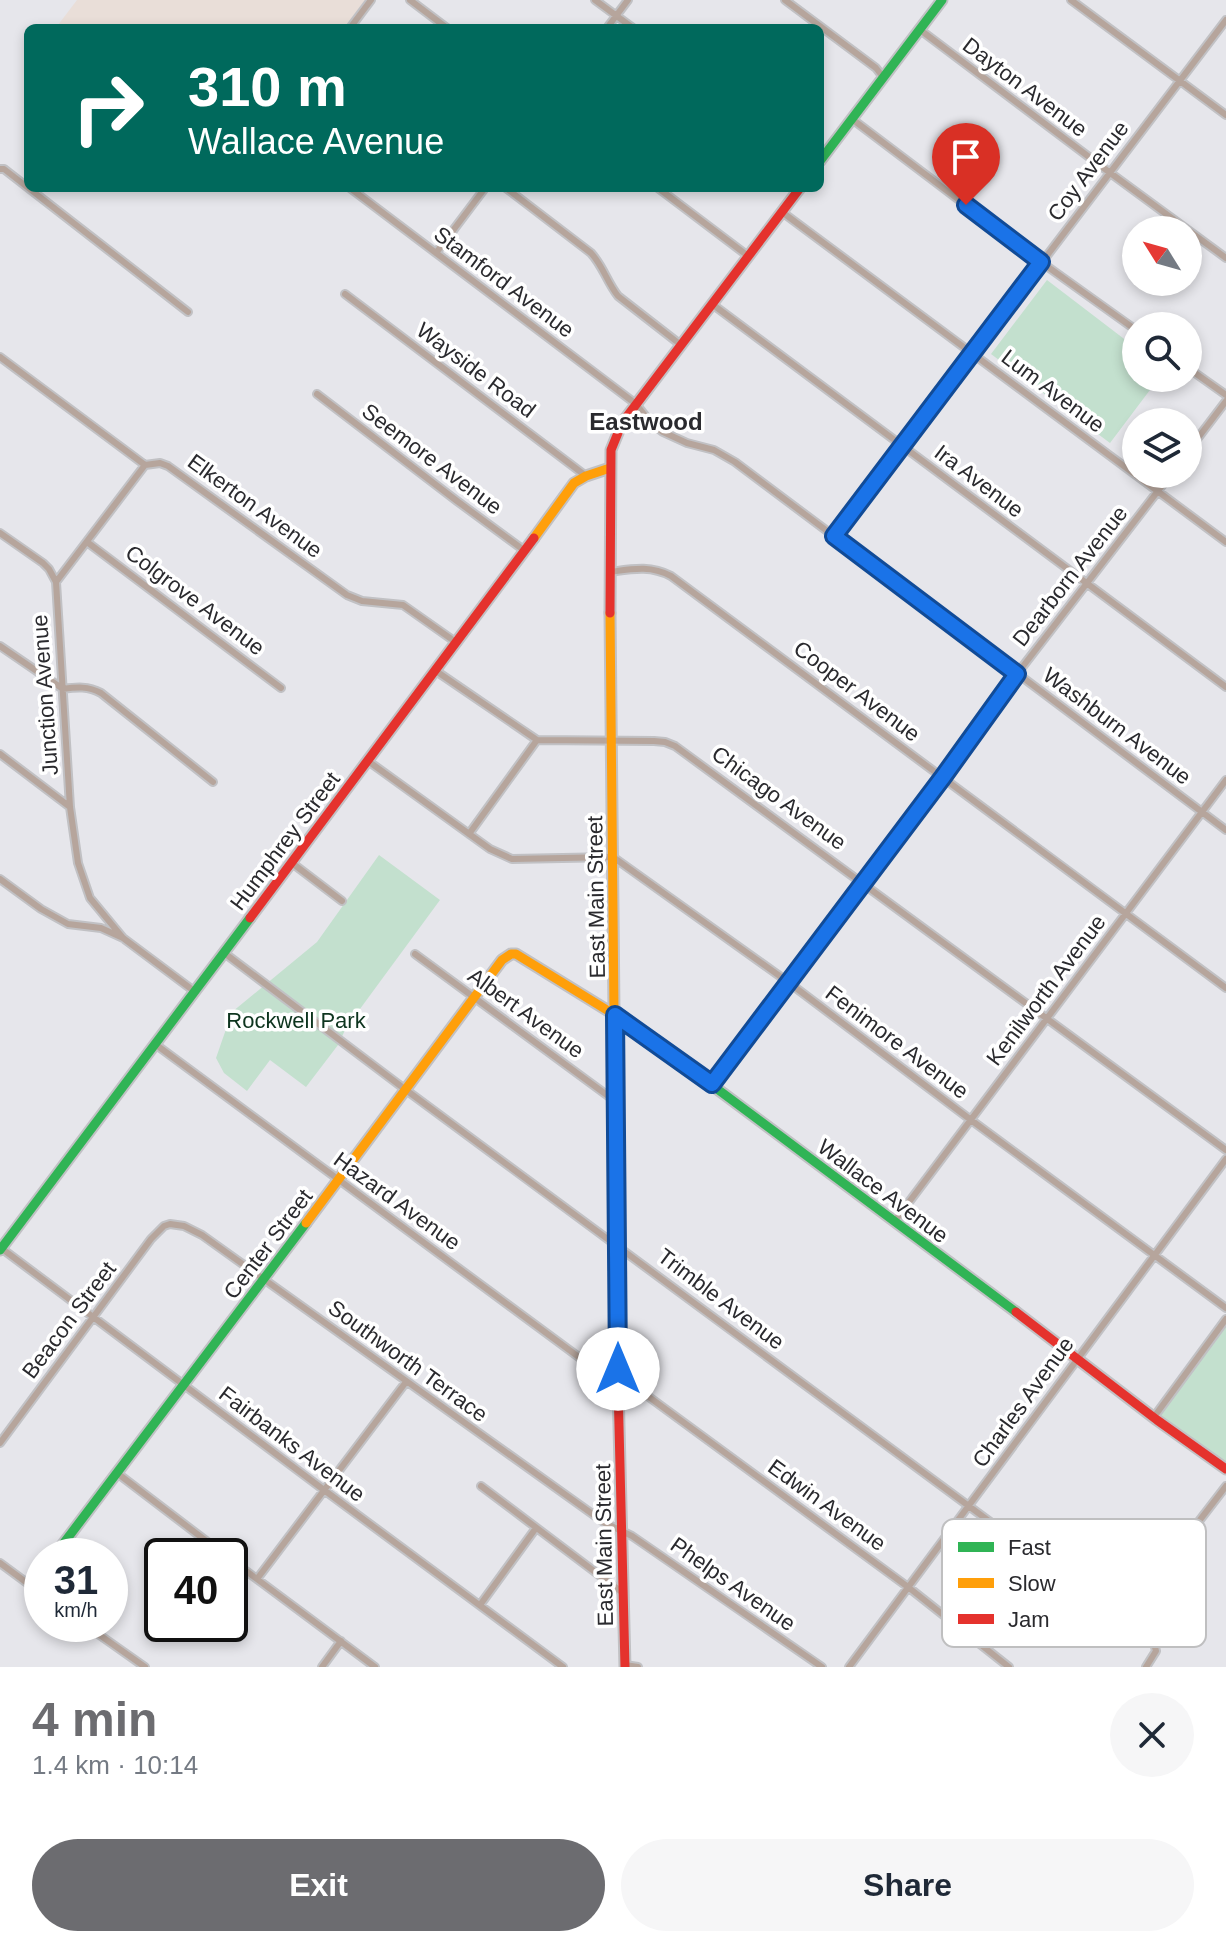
<!DOCTYPE html>
<meta charset="utf-8">
<style>
body{margin:0;font-family:Arial,sans-serif;background:#f6f6f7;color:#1f2937;height:100vh;display:flex;flex-direction:column;font-size:30px;white-space:nowrap}
*{box-sizing:border-box;margin:0}
p{font-size:26px;color:#747a83}
.icon{flex:none;width:44px;height:44px;fill:none;stroke:currentColor;stroke-width:2;stroke-linecap:round;stroke-linejoin:round}
.map{position:relative;height:1667px;overflow:hidden}
.panel{display:flex;flex-direction:column;background:#fff;flex:1}
.panel>*{flex:none}
.banner{position:absolute;left:24px;top:24px;width:800px;height:168px;border-radius:12px;box-shadow:0 4px 12px #0003;background:#00695c;color:#fff;overflow:hidden}
.needle{width:52px;rotate:307deg}
.buttons{position:absolute;left:1122px;top:216px;display:grid;gap:16px}
.buttons a{display:grid;place-items:center;width:80px;height:80px;border-radius:50%;background:#fff;box-shadow:0 4px 12px #0003;font-size:40px}
.speed{position:absolute;left:24px;top:1538px;display:flex;gap:16px;font-size:40px;font-weight:700;text-align:center}
.speed>*{display:grid;place-content:center;width:104px;height:104px;border-radius:50%;background:#fff;box-shadow:0 4px 12px #0003;line-height:1}
.speed small{font-size:20px;font-weight:400}
.speed .limit{border:4px solid #111;border-radius:12px;background:#fff;color:#111}
.pin{position:absolute;display:grid;place-items:center;width:68px;height:68px;color:#fff;margin:-82px -34px;border-radius:50% 50% 50% 0;rotate:-45deg;box-shadow:0 0 8px #0007}
.pin .icon{rotate:45deg}
.me{position:absolute;width:88px;margin:-44px;rotate:0deg;stroke-linejoin:round;filter:drop-shadow(0 0 6px #0008)}
.turn{display:flex;align-items:center;gap:28px;height:168px;padding:0 32px;font-size:36px}
.turn .icon{width:104px;height:104px;stroke-width:2.5}
.turn b{display:block;font-size:56px;line-height:68px}
.round{display:grid;place-items:center;flex:none;width:84px;height:84px;border-radius:42px;background:#f6f6f7}
.headline{display:flex;align-items:center;justify-content:space-between;height:136px;padding:0 32px}
h1{font-size:48px;font-weight:600;line-height:60px;color:#6c6c70}
.action{display:flex;gap:16px;margin-top:auto;padding:16px 32px}
.action a{flex:1;height:92px;border-radius:48px;background:#6c6c70;color:#fff;font-size:32px;font-weight:600;line-height:92px;text-align:center}
.action a+a{background:#f6f6f7;color:#1f2937}
.map>svg:first-child{display:block}
.education{fill:#e9ded8}
.green{fill:#c3e0ce}
.lines{fill:none;stroke-linecap:round;stroke-linejoin:round}
.street-casing{stroke:#c1c1c4;stroke-width:10}
.fast-casing{stroke:#c1c1c4;stroke-width:13}
.slow-casing{stroke:#c1c1c4;stroke-width:13}
.jam-casing{stroke:#c1c1c4;stroke-width:13}
.street{stroke:#b6a59c;stroke-width:6}
.fast{stroke:#30b455;stroke-width:9}
.slow{stroke:#ff9f0a;stroke-width:9}
.jam{stroke:#e5322d;stroke-width:9}
.route-casing{stroke:#114b97;stroke-width:20}
.route{stroke:#1a73e8;stroke-width:14}
.labels{text-anchor:middle;dominant-baseline:central;stroke-width:7;stroke-linejoin:round;paint-order:stroke}
.street-label{font-size:22px;fill:#2a2a2e;stroke:#fff}
.park-label{font-size:22px;fill:#0d341e;stroke:#fff}
.neighbourhood-label{font-size:24px;font-weight:bold;fill:#2a2a2e;stroke:#fff}
.key{fill:#fff;stroke:#bfbfc0;stroke-width:2}
.key-label{font-size:22px;fill:#2a2a2e}
</style>
<div class="map">
<svg width="1226" height="1667" viewBox="0 0 1226 1667">
<rect width="100%" height="100%" fill="#e6e6eb"/>
<path class="education" d="M77,0H367L346,28H62L58,25Z"/>
<path class="green" d="M1047,280L1136,348V378H1159L1110,443L991,354Z
M379,855L440,900L346,1028L338,1045L306,1087L270,1060L247,1091L224,1073L216,1058L232,1012L317,942Z
M1226,1321V1467L1158,1416Z"/>
<g class="lines">
<g class="street-casing">
<path id="street" d="M410,0L447,28
M595,0L633,28
M785,0L876,68L883,77
M1071,0L1226,115
M350,28L371,0
M607,28L628,0
M919,29L1109,172L1226,258
M852,119L1041,262L1136,330
M0,169H4L188,312
M350,188L636,404L651,423L663,432L687,443L714,450L735,462L1226,830
M506,188L591,253C603,266 607,282 618,296L681,345
M658,188L748,256
M782,212L1226,542
M436,253L485,188
M345,294L586,476
M712,304L1226,687
M0,357L145,465L160,463L168,466L347,595L362,601L403,605L457,643
M1188,368L1226,395
M317,394L457,501L525,551
M1188,451L1226,401
M0,533L43,563L49,569L56,582
M834,536L1226,20
M87,542L281,688
M610,572C632,569 650,565 671,576L1226,988
M0,646L63,689C77,687 88,686 101,693L213,782
M436,671L537,740L654,741L665,742L675,746L1226,1150
M0,754L70,807
M368,761L490,849L512,859L613,857L788,982L971,1120L1226,1308
M469,834L537,740
M292,863L342,901
M0,879L41,909L68,924L101,928L123,938L194,991
M123,938L90,898L78,863L70,807L56,582L145,465
M223,952L406,1090L1150,1640L1154,1643L1156,1651L1146,1667
M415,954L615,1101
M155,1044L618,1386H634L908,1587L1009,1667
M712,1084L943,777L1017,674L1171,474
M894,1222L1226,780
M1,1248L324,1490L563,1667
M1154,1417L1226,1319
M0,1443L151,1239L164,1226L170,1224L184,1226L202,1235L605,1523L632,1536L822,1667
M117,1473L226,1556
M481,1486L623,1593
M230,1559L375,1667
M0,1563L42,1594
M257,1579L406,1382
M1075,1584L1101,1552
M31,1586L42,1572
M480,1605L536,1528
M1123,1620L1226,1486
M84,1624L145,1667
M625,1665L638,1667
M322,1667L341,1641
M849,1667L1226,1159"/>
</g>
<g class="fast-casing">
<path id="fast" d="M820,161L942,0
M685,1065L1016,1312
M0,1250L250,918
M54,1556L306,1223"/>
</g>
<g class="slow-casing">
<path id="slow" d="M534,538L574,483L586,476L610,468
M610,613L615,1112
M306,1223L502,960L511,954H516L615,1015L685,1065"/>
</g>
<g class="jam-casing">
<path id="jam" d="M610,613L611,450L622,423L800,188
M250,918L534,538
M615,1112L618,1386L625,1667
M1016,1312L1157,1420L1226,1469"/>
</g>
<use href="#street" class="street"/>
<use href="#fast" class="fast"/>
<use href="#slow" class="slow"/>
<use href="#jam" class="jam"/>
</g>
<g class="lines">
<g class="route-casing">
<path id="route" d="M618,1369L615,1015L712,1084L943,777L1017,674L834,536L1041,262L966,205"/>
</g>
<use href="#route" class="route"/>
</g>
<g class="labels">
<g class="street-label">
<text transform="translate(1025 87) rotate(37)">Dayton Avenue</text>
<text transform="translate(1088 171) rotate(-53)">Coy Avenue</text>
<text transform="translate(504 282) rotate(37)">Stamford Avenue</text>
<text transform="translate(476 370) rotate(37)">Wayside Road</text>
<text transform="translate(1053 391) rotate(37)">Lum Avenue</text>
<text transform="translate(432 459) rotate(37)">Seemore Avenue</text>
<text transform="translate(979 481) rotate(37)">Ira Avenue</text>
<text transform="translate(255 506) rotate(36)">Elkerton Avenue</text>
<text transform="translate(1070 576) rotate(-52)">Dearborn Avenue</text>
<text transform="translate(195 600) rotate(37)">Colgrove Avenue</text>
<text transform="translate(857 691) rotate(37)">Cooper Avenue</text>
<text transform="translate(45 695) rotate(-94)">Junction Avenue</text>
<text transform="translate(1117 726) rotate(37)">Washburn Avenue</text>
<text transform="translate(779 798) rotate(36)">Chicago Avenue</text>
<text transform="translate(285 841) rotate(-53)">Humphrey Street</text>
<text transform="translate(596 897) rotate(-91)">East Main Street</text>
<text transform="translate(1046 990) rotate(-53)">Kenilworth Avenue</text>
<text transform="translate(526 1013) rotate(36)">Albert Avenue</text>
<text transform="translate(897 1042) rotate(37)">Fenimore Avenue</text>
<text transform="translate(883 1191) rotate(37)">Wallace Avenue</text>
<text transform="translate(397 1201) rotate(36)">Hazard Avenue</text>
<text transform="translate(268 1244) rotate(-53)">Center Street</text>
<text transform="translate(721 1299) rotate(37)">Trimble Avenue</text>
<text transform="translate(69 1320) rotate(-53)">Beacon Street</text>
<text transform="translate(408 1361) rotate(36)">Southworth Terrace</text>
<text transform="translate(1023 1402) rotate(-54)">Charles Avenue</text>
<text transform="translate(292 1444) rotate(37)">Fairbanks Avenue</text>
<text transform="translate(827 1505) rotate(36)">Edwin Avenue</text>
<text transform="translate(604 1545) rotate(-91)">East Main Street</text>
<text transform="translate(733 1584) rotate(35)">Phelps Avenue</text>
</g>
<g class="park-label">
<text x="296" y="1020">Rockwell Park</text>
</g>
<g class="neighbourhood-label">
<text x="646" y="421">Eastwood</text>
</g>
</g>
<rect x="942" y="1519" width="264" height="128" rx="12" class="key"/>
<rect x="958" y="1542" width="36" height="10" fill="#30b455"/>
<rect x="958" y="1578" width="36" height="10" fill="#ff9f0a"/>
<rect x="958" y="1614" width="36" height="10" fill="#e5322d"/>
<g class="key-label">
<text x="1008" y="1555">Fast</text>
<text x="1008" y="1591">Slow</text>
<text x="1008" y="1627">Jam</text>
</g>
</svg>
<div class="buttons">
<a><svg class="needle" viewBox="-14 -14 28 28"><path d="M0-13l5 13h-10z" fill="#e53935"/><path d="M0 13l5-13h-10z" fill="#747a83"/></svg></a>
<a><svg class="icon" aria-label="search" viewBox="0 0 24 24"><circle cx="10" cy="10" r="6"/><path d="M15 15l6 6"/></svg></a>
<a><svg class="icon" aria-label="layers" viewBox="0 0 24 24"><path d="M12 4l9 5-9 5-9-5zM3 14l9 5 9-5"/></svg></a>
</div>
<div class="speed"><div>31<small>km/h</small></div><div class="limit">40</div></div>
<div class="pin" style="left:966px;top:205px;background:#d93025"><svg class="icon" aria-label="arrive" viewBox="0 0 24 24"><path d="M6 21V4h12l-3 4 3 4H6"/></svg></div>
<svg class="me" style="left:618px;top:1369px" viewBox="-20 -20 40 40"><circle r="19" fill="#fff"/><path d="M0-13L10 11 0 6-10 11z" fill="#1a73e8"/></svg>
<div class="banner">
<div class="turn"><svg class="icon" aria-label="right" viewBox="0 0 24 24"><path d="M7 20v-9h11M14 6l5 5-5 5"/></svg><div><b>310 m</b>Wallace Avenue</div></div>
</div>
</div>
<section class="panel">
<div class="headline"><div><h1>4 min</h1><p>1.4 km · 10:14</p></div><a class="round"><svg class="icon" aria-label="close" viewBox="0 0 24 24"><path d="M6 6l12 12M18 6L6 18"/></svg></a></div>
<div class="action"><a>Exit</a><a>Share</a></div>
</section>
